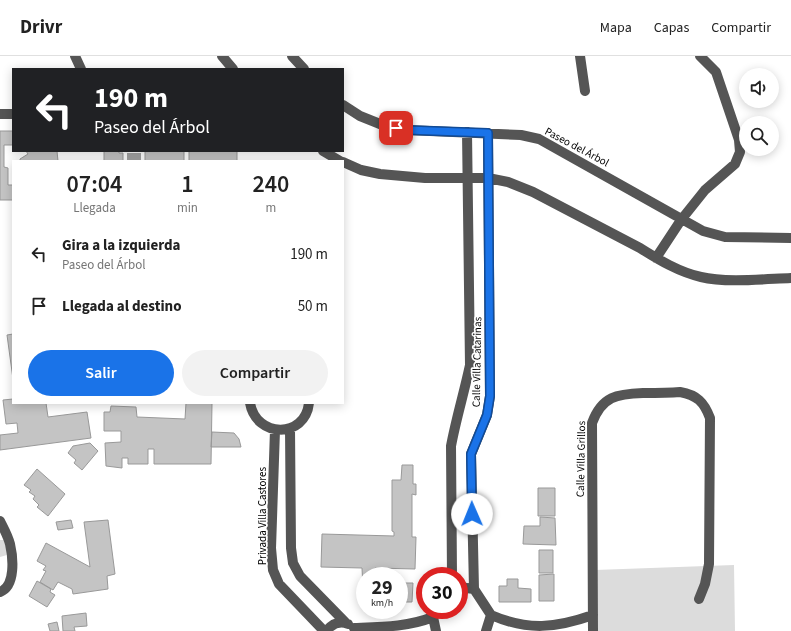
<!DOCTYPE html>
<html lang="es">
<meta charset="utf-8">
<style>
body{margin:0;font-family:"Source Sans 3",sans-serif;background:#f2f2f2;color:#222;height:100vh;display:flex;flex-direction:column;font-size:15px;white-space:nowrap}
*{box-sizing:border-box;margin:0}
p{font-size:13px;color:#767676}
.icon{flex:none;width:22px;height:22px;fill:none;stroke:currentColor;stroke-width:2;stroke-linecap:round;stroke-linejoin:round}
.map{position:relative;flex:1;overflow:hidden}
.drawer{position:absolute;left:12px;top:104px;width:332px;height:244px;display:flex;flex-direction:column;background:#fff;border-radius:0px;box-shadow:0 2px 10px #0003}
.drawer>*{flex:none}
.hud{position:absolute;left:12px;top:12px;width:332px;height:84px;border-radius:0px;box-shadow:0 2px 10px #0003;background:#202124;color:#fff;overflow:hidden}
.controls{position:absolute;left:739px;top:12px;display:grid;gap:8px}
.controls a{display:grid;place-items:center;width:40px;height:40px;border-radius:50%;background:#fff;box-shadow:0 2px 10px #0003;font-size:20px}
.speed{position:absolute;left:356px;top:511px;display:flex;gap:8px;font-size:20px;font-weight:700;text-align:center}
.speed>*{display:grid;place-content:center;width:52px;height:52px;border-radius:50%;background:#fff;box-shadow:0 2px 10px #0003;line-height:1}
.speed small{font-size:10px;font-weight:400}
.speed .limit{border:6px solid #d22;background:#fff;color:#111}
.pin{position:absolute;display:grid;place-items:center;width:34px;height:34px;color:#fff;margin:-17px;border-radius:8px;box-shadow:0 2px 6px #0006}
.me{position:absolute;width:44px;margin:-22px;rotate:359deg;stroke-linejoin:round;filter:drop-shadow(0 0 3px #0008)}
.turn{display:flex;align-items:center;gap:14px;height:84px;padding:0 16px;font-size:18px}
.turn .icon{width:52px;height:52px;stroke-width:2.5}
.turn b{display:block;font-size:28px;line-height:34px}
.eta{display:flex;justify-content:space-evenly;align-items:center;height:68px;text-align:center}
.eta b{font-size:24px;font-weight:600;line-height:28px}
.primary-button{display:flex;gap:8px;margin-top:auto;padding:8px 16px}
.primary-button a{flex:1;height:46px;border-radius:24px;background:#1a73e8;color:#fff;font-size:16px;font-weight:600;line-height:46px;text-align:center}
.primary-button a+a{background:#f2f2f2;color:#222}
ul{padding:0;list-style:none}
li{display:flex;align-items:center;gap:12px;height:52px;padding:0 16px}
li div{flex:1}
li b{display:block;font-size:15px}
li em{font-style:normal}
header{display:flex;align-items:center;gap:24px;box-sizing:border-box;height:56px;padding:0 20px;background:#fff;border-bottom:1px solid #e0e0e0}
header strong{font-size:19px}
nav{display:flex;gap:22px;margin-inline-start:auto;font-size:14px}
.map>svg:first-child{display:block}
.green{fill:#dcdcdc}
.water{fill:#a3a3a3}
.building{fill:#c4c4c4;stroke:#999}
.lines{fill:none;stroke-linecap:round;stroke-linejoin:round}
.minor{stroke:#555;stroke-width:10}
.route-casing{stroke:#114b97;stroke-width:10}
.route{stroke:#1a73e8;stroke-width:7}
.labels{text-anchor:middle;dominant-baseline:central;stroke-width:3.5;stroke-linejoin:round;paint-order:stroke}
.street-label{font-size:11px;fill:#000;stroke:#fff}
</style>
<header>
<strong>Drivr</strong>
<nav><a>Mapa</a><a>Capas</a><a>Compartir</a></nav>
</header>
<div class="map">
<svg width="791" height="575" viewBox="0 0 791 575">
<rect width="100%" height="100%" fill="#fff"/>
<path class="green" d="M0,484H5L7,499L0,501Z
M734,509L735,575H595V514Z"/>
<path class="water" d="M127,97H141V105H127Z"/>
<path class="building" d="M0,75H13V89H4V111L8,112V129H13V144H0Z
M26,95H57L58,105H20V103L28,98Z
M104,95H119V97H123V105H104Z
M145,95H184V105H145Z
M189,95H237V105H189Z
M13,278V323L7,279Z
M13,343V347H46L48,361L87,356L91,382L0,394V379L18,377L17,367L6,368L3,344Z
M186,347H212L211,408H154V393H148V408H128V402H122V412L106,410L105,387L121,386V375H104V356H110L111,350L136,351L137,361L185,363Z
M212,376L234,377L239,383L241,391H211Z
M90,387L98,395L82,414L74,407L76,404L68,397L73,390Z
M402,409H413V428H416V439L412,438V481H416L415,513L375,512L376,520H365V545V532H363L362,512L321,511L322,478L394,480V476L392,475V424H401Z
M37,413L65,438L48,460L37,451L39,449L33,443L35,440L29,436L31,434L24,429Z
M538,432H555V460H538Z
M540,461L555,462L556,489L523,488L524,470H540Z
M71,464L73,472L58,474L56,466Z
M108,464L115,518L107,520L108,533L73,538L72,533L58,526L53,534L40,526L46,515L43,514L46,510L37,505L46,487L90,511L84,466Z
M539,494H553V517H539Z
M554,518V545H539V519Z
M507,523H518V532L531,533V546H499V530H507Z
M37,525L51,533L50,536L55,539L47,551L29,540Z
M399,527H413L412,546H399Z
M86,557L87,570L74,571L75,575H63L62,560Z
M57,566L59,575H50L48,568Z"/>
<g class="lines">
<path class="minor" d="M75,0L81,13
M222,0L233,13
M292,0L304,13
M580,0L585,35
M343,49L360,60L385,70L407,74L521,79L539,83L703,175L725,181L791,182
M0,58H13
M323,95L340,105
M343,106L361,114L380,118L425,122H488L508,126L533,136L640,192C659,204 679,216 701,221C725,227 765,223 791,222
M656,202L681,164L705,134L735,108L740,96L739,84L716,16L700,0
M250,347C256,382 305,383 309,347
M290,372L291,492L293,507L300,520L345,566
M275,374L271,492L273,514L279,528L324,575
M0,465C4,473 8,480 10,488C13,501 16,530 0,536
M452,520L451,390C456,363 464,337 470,309L467,76
M459,531L474,533
M491,559C528,575 556,572 593,559
M354,572C381,571 408,571 433,561
M326,575C332,568 339,564 348,568
M436,575L433,561L436,554
M486,575L491,559L474,533L471,398L487,359L490,340L488,77
M593,575L592,367C602,340 617,338 643,337C655,337 668,337 680,336C697,339 704,346 710,362L709,508L705,528L699,543"/>
</g>
<g class="lines">
<g class="route-casing">
<path id="route" d="M396,72L407,74L488,77L490,340L487,359L471,398L472,458"/>
</g>
<use href="#route" class="route"/>
</g>
<g class="labels">
<g class="street-label">
<text transform="translate(577 91) rotate(28)">Paseo del Árbol</text>
<text transform="translate(477 306) rotate(-89)">Calle Villa Catarinas</text>
<text transform="translate(581 403) rotate(-89)">Calle Villa Grillos</text>
<text transform="translate(262 460) rotate(-90)">Privada Villa Castores</text>
</g>
</g>
</svg>
<div class="controls">
<a><svg class="icon" aria-label="sound" viewBox="0 0 24 24"><path d="M4 9h4l5-4v14l-5-4H4zM17 9q2 3 0 6"/></svg></a>
<a><svg class="icon" aria-label="search" viewBox="0 0 24 24"><circle cx="10" cy="10" r="6"/><path d="M15 15l6 6"/></svg></a>
</div>
<div class="speed"><div>29<small>km/h</small></div><div class="limit">30</div></div>
<div class="pin" style="left:396px;top:72px;background:#d93025"><svg class="icon" aria-label="arrive" viewBox="0 0 24 24"><path d="M6 21V4h12l-3 4 3 4H6"/></svg></div>
<svg class="me" style="left:472px;top:458px" viewBox="-20 -20 40 40"><circle r="19" fill="#fff"/><path d="M0-13L10 11 0 6-10 11z" fill="#1a73e8"/></svg>
<div class="hud">
<div class="turn"><svg class="icon" aria-label="left" viewBox="0 0 24 24"><path d="M17 20v-9H6M10 6l-5 5 5 5"/></svg><div><b>190 m</b>Paseo del Árbol</div></div>
</div>
<section class="drawer">
<div class="eta">
<div><b>07:04</b><p>Llegada</p></div>
<div><b>1</b><p>min</p></div>
<div><b>240</b><p>m</p></div>
</div>
<ul>
<li><svg class="icon" aria-label="left" viewBox="0 0 24 24"><path d="M17 20v-9H6M10 6l-5 5 5 5"/></svg><div><b>Gira a la izquierda</b><p>Paseo del Árbol</p></div><em>190 m</em></li>
<li><svg class="icon" aria-label="arrive" viewBox="0 0 24 24"><path d="M6 21V4h12l-3 4 3 4H6"/></svg><div><b>Llegada al destino</b></div><em>50 m</em></li>
</ul>
<div class="primary-button"><a>Salir</a><a>Compartir</a></div>
</section>
</div>
